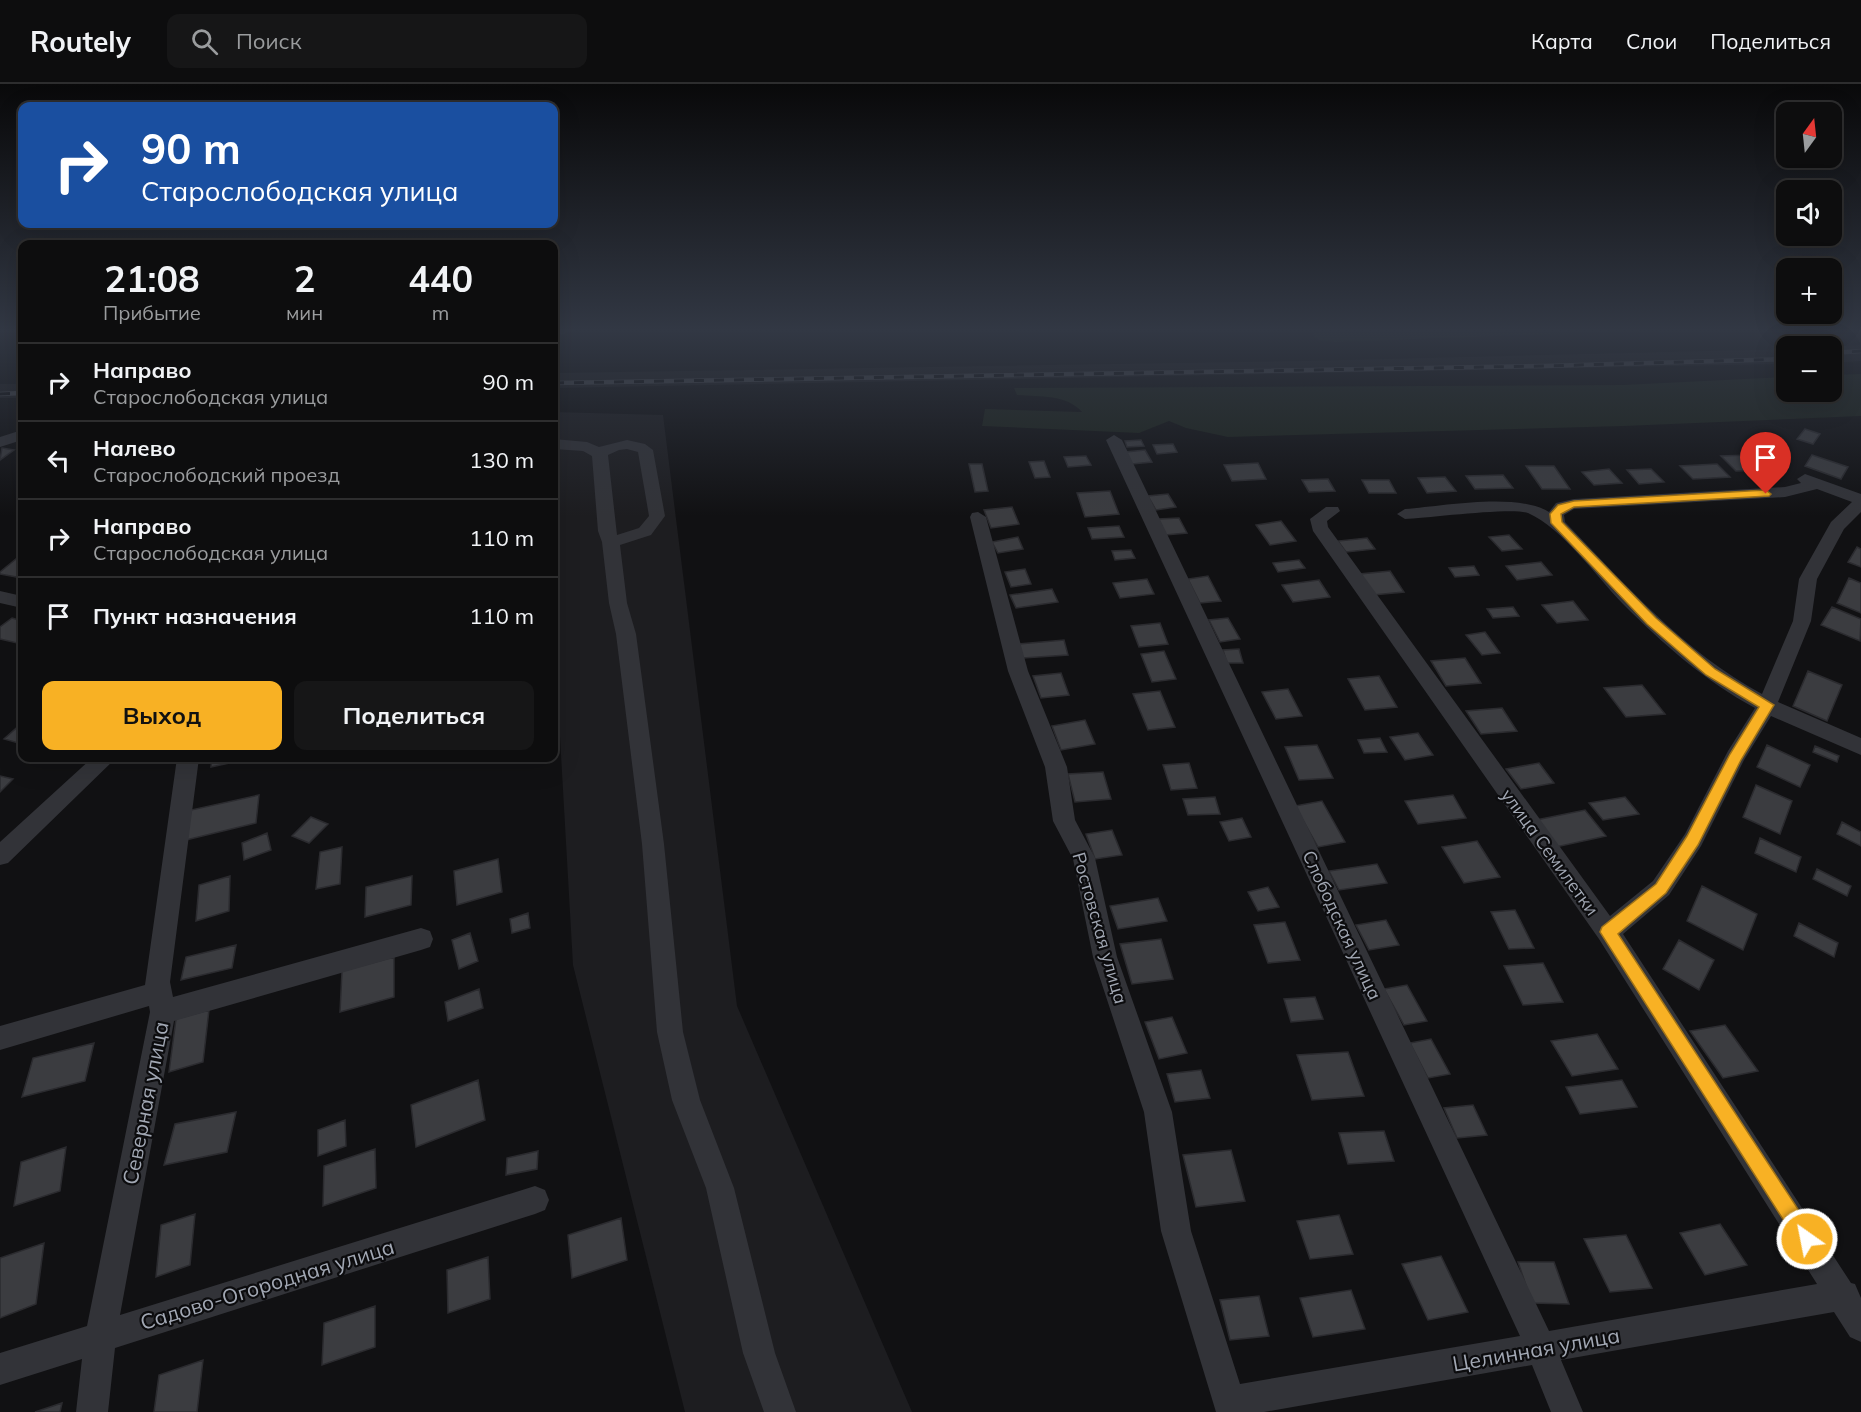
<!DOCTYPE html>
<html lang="ru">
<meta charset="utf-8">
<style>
body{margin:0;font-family:Mulish,sans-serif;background:#161617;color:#f1f3f6;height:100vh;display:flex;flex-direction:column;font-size:22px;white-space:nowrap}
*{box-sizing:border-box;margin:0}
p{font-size:20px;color:#9a9c9e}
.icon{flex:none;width:33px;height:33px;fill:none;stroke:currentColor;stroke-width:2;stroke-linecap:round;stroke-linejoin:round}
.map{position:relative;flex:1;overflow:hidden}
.side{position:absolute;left:18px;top:156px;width:540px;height:522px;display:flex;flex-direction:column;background:#0d0d0e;border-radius:12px;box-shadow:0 6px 24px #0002,0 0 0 2px #2d2d2e}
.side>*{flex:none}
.banner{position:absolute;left:18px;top:18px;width:540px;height:126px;border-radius:12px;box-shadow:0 6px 24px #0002,0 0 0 2px #2d2d2e;background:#1a4fa0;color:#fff;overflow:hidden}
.needle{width:39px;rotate:15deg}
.tools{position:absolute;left:1776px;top:18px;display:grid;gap:12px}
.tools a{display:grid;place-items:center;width:66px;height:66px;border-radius:12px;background:#0d0d0e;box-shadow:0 6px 24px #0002,0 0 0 2px #2d2d2e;font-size:30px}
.pin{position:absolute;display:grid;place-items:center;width:51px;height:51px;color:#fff;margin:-62px -26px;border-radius:50% 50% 50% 0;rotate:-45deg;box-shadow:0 0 6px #0007}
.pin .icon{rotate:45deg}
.me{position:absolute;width:66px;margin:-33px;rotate:327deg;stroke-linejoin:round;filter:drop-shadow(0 0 4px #0008)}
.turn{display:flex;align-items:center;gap:21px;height:126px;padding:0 24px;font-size:27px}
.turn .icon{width:78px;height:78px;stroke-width:2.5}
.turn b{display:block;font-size:42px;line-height:51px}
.eta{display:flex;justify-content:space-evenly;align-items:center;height:102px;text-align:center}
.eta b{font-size:36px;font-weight:700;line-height:42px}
.action{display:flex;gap:12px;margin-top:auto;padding:12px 24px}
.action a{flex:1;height:69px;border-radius:12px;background:#f8b124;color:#111;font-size:24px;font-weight:700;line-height:69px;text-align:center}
.action a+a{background:#161617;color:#f1f3f6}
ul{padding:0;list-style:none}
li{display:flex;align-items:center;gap:18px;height:78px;padding:0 24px;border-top:2px solid #2d2d2e}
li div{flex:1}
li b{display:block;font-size:22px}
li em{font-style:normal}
header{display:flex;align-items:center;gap:36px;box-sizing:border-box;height:84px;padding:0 30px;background:#0d0d0e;border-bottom:2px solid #2d2d2e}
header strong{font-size:28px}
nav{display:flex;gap:33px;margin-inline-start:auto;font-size:21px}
.search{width:420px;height:54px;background:#161617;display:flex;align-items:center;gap:15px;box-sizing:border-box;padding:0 21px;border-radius:12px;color:#9a9c9e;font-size:22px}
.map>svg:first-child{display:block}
.built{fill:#1d1d20}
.green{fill:#1c231c}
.building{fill:#3b3c40;stroke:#2b2b2f;stroke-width:1.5}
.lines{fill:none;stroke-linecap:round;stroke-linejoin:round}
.minor{fill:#323338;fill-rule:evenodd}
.rail-casing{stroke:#47494f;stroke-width:4.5}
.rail{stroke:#0c0c0e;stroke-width:3;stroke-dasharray:10;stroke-linecap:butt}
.route{fill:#f8b124;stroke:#a17317;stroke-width:1.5}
.labels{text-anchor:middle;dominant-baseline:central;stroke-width:4.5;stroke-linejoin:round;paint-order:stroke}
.street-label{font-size:18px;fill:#a2a8b4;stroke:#0c0c0e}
.near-street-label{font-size:21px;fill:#a2a8b4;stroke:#0c0c0e}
</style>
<header>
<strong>Routely</strong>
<div class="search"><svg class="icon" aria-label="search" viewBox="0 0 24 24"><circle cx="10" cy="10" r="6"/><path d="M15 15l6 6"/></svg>Поиск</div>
<nav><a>Карта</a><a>Слои</a><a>Поделиться</a></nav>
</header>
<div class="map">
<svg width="1861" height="1328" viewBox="0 0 1861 1328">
<rect width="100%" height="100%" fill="#111113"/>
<path class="built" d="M1861,261V277L1832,279V263Z
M1786,265V280L554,304V289L1303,277Z
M0,300H22V314H0Z
M554,328L663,331L737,922L912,1328H685L573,881L554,548Z"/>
<path class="green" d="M1317,246H1657L1336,258L1321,257L1312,251Z
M1861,290V332L1624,342L1228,353L1186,344L1169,337L1139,349L982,342L985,325L1082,328C1066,310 1040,313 1017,311L1014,304L1623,301L1786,293V308H1832V291Z"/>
<path class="building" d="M1805,345L1820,350L1813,360L1797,355Z
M1141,356L1144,362L1127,363L1125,357Z
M1173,360L1177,368L1157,370L1153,361Z
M2,364L14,366L0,376Z
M1145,366L1152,378L1132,380L1126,368Z
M1750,371L1765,386L1736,387L1721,372Z
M1812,371L1848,383L1841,395L1805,382Z
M1086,372L1091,381L1068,383L1064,373Z
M1044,377L1050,393L1035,394L1029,378Z
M1258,379L1266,395L1232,397L1224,381Z
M969,380H982L988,407L975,408Z
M1717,380L1730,393L1693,395L1680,382Z
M1526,382H1554L1570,405H1542Z
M1609,385L1622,399L1594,401L1582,388Z
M1651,385L1664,398L1639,400L1627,386Z
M1503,391L1513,404L1475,405L1466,392Z
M1445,393L1456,407L1427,409L1418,394Z
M1328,395L1335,407L1309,408L1302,396Z
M1362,396H1389L1396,409H1369Z
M1110,407L1119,430L1085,433L1077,409Z
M1168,410L1176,423L1156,426L1148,412Z
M1012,423L1019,440L991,444L984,426Z
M1179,434L1187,449L1165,451L1158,435Z
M1281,437L1296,457L1270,461L1256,441Z
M1119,442L1124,453L1092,455L1088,444Z
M1509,451L1522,465L1502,467L1489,453Z
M1018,453L1023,465L998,469L992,458Z
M1367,454L1375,465L1346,468L1338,457Z
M1857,463L1861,465V483L1848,478Z
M1131,466L1135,474L1115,476L1112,467Z
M22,470V494L0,490V488Z
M1299,476L1305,484L1278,488L1273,479Z
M1541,478L1552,491L1517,496L1506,482Z
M1474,482L1479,491L1455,493L1449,484Z
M1025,485L1031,500L1011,503L1005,488Z
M1390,487L1404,508L1373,511L1360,490Z
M1208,492L1221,517L1200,519L1188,495Z
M1849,494L1861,499V529L1837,519Z
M1147,495L1154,510L1120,514L1113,499Z
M1319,496L1330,513L1293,518L1282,501Z
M1052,505L1058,518L1016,524L1010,511Z
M1573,517L1588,536L1557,539L1542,521Z
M1513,523L1519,532L1493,534L1487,525Z
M1832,523L1861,535L1860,557L1821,541Z
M12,534L22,537V554L17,559L0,555V543Z
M1228,534L1240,555L1220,558L1209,536Z
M1160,539L1168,560L1139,563L1131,542Z
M1485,548L1500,569L1482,571L1466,551Z
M1064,556L1068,571L1023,574L1019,560Z
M1239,565L1243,579H1227L1223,566Z
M1164,567L1176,595L1152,598L1141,570Z
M1465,574L1481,599L1446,602L1431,577Z
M1808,587L1842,601L1827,637L1793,622Z
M1061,589L1069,611L1041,614L1033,592Z
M1379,592L1397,623L1365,626L1348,595Z
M1642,601L1665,630L1626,633L1604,604Z
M1288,605L1302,632L1276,635L1262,608Z
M1160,607L1175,643L1148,646L1133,610Z
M1502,624L1517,647L1481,650L1466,627Z
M1085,636L1095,660L1061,666L1052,642Z
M22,639V660L4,655Z
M1418,649L1433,671L1405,676L1390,653Z
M1380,654L1387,668L1364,669L1358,656Z
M1317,661L1333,694L1299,696L1285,663Z
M1767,661L1810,681L1800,703L1757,683Z
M1815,662L1839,672L1837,678L1813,668Z
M212,674H252L211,683Z
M1189,679L1197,704L1171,706L1163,681Z
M1539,679L1554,699L1521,705L1506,685Z
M1103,688L1111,715L1075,718L1068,690Z
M0,692L13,695L0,708Z
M1756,701L1792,717L1780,750L1743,733Z
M259,711L256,739L186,756L191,726Z
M1453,711L1466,734L1418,740L1405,717Z
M1215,713L1220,730L1188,731L1183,715Z
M1625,713L1639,730L1603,736L1589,719Z
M1322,717L1345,758L1318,763L1295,722Z
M1585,726L1606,752L1556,763L1536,736Z
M311,733L328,740L309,759L292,752Z
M1242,734L1251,753L1229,757L1220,738Z
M1842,738L1861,748V762L1837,750Z
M1112,746L1122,771L1095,775L1086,750Z
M267,749L271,766L244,776L242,759Z
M1760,754L1801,773L1796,788L1755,769Z
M1477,757L1500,793L1464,799L1442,763Z
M342,763L340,800L316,805L320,768Z
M498,775L502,808L457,821L454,787Z
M1377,780L1387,799L1339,806L1329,787Z
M1817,785L1851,802L1847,812L1813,795Z
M230,792L229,827L196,837L199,801Z
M412,792L411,821L365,833L366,803Z
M1702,802L1757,830L1743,866L1687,837Z
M1268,803L1279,823L1258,827L1248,808Z
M1158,814L1167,837L1118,845L1110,822Z
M1515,826L1534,864L1509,865L1491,828Z
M528,829L530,844L512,849L510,835Z
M1386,836L1399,861L1369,866L1356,841Z
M1285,838L1300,876L1268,879L1254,841Z
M1799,839L1838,859L1834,873L1794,852Z
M470,849L478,877L459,885L452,856Z
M1161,855L1173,895L1132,900L1120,860Z
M1679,856L1714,876L1699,906L1663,885Z
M236,861L232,884L181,896L186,873Z
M394,873V913L340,928L342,887Z
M1543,879L1563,918L1523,921L1504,882Z
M1407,901L1427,937L1404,941L1384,905Z
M479,905L483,924L448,937L445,918Z
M1315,913L1323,935L1291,938L1284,915Z
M209,926L203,978L169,988L176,935Z
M1172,933L1187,969L1159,975L1145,938Z
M1725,941L1758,987L1723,994L1690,947Z
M1597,950L1618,985L1572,992L1551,957Z
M1431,955L1450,990L1428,994L1410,959Z
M94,959L85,997L22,1013L33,974Z
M1348,968L1364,1012L1312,1016L1297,971Z
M1201,986L1210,1014L1175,1018L1167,990Z
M478,996L485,1036L416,1063L411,1021Z
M1622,996L1637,1023L1580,1030L1566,1003Z
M1473,1021L1487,1051L1457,1054L1444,1024Z
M236,1028L227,1068L164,1081L175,1040Z
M345,1036L346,1062L318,1072V1046Z
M1384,1047L1394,1077L1348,1080L1339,1049Z
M66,1063L60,1107L14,1122L21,1078Z
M375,1065L376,1104L323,1122L324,1082Z
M1231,1066L1245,1117L1196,1123L1183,1071Z
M538,1067L537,1085L506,1091L507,1074Z
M195,1130L190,1181L156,1193L161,1141Z
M1339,1131L1353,1170L1310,1175L1297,1137Z
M621,1134L627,1176L572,1194L568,1151Z
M1720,1140L1747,1181L1705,1191L1680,1149Z
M1626,1151L1652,1204L1610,1208L1584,1155Z
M44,1159L36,1220L0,1234V1174Z
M1441,1172L1468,1228L1428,1236L1402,1180Z
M488,1173L490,1215L448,1229L447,1186Z
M1518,1178H1554L1569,1220L1532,1219Z
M1351,1206L1365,1245L1313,1253L1300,1214Z
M1259,1212L1269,1252L1230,1256L1220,1216Z
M375,1222V1263L322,1281L324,1239Z
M203,1276L197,1328H154L159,1291Z
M62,1319L60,1328H35Z"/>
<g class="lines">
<path class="minor" d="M554,246H575L554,253Z
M22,346V356L0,363V353Z
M1114,351L1122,356L1549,1247L1817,1200L1599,855L1313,447L1310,435L1326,423H1338L1340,427L1327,437L1328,443L1610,832L1653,797L1685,750L1728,667L1755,624C1705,597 1663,560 1623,520C1596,492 1562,444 1528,429C1513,423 1427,434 1405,435L1397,430L1405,425C1444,422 1516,408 1549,428L1556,419L1574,415L1785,403L1801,399L1797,395L1805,390L1861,410V428L1844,445L1817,495L1811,537L1778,618L1861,654V671L1771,632L1744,676L1701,762L1669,811L1623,850L1851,1199L1855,1200L1861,1214V1258L1850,1253L1834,1228L1561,1276L1583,1328H1551L1532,1281L1264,1328H1216L1161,1147L1144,1028L1093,873L1073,775L1053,737L1045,683L1008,587L970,433L972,429L978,428L986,433L1028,587L1067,683L1075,736L1095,774L1117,873L1172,1028L1191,1147L1240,1300L1520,1252L1106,356ZM1817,405L1852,418L1831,438L1799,495L1793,537L1762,610C1684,568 1625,500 1565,438L1564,431L1574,425L1785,413Z
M554,355L587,358L599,363L627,356L645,360L653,366L665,432L651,451L620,461L627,519L636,550L664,760L683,948L700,1016L734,1104L775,1269L796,1328H764L743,1269L706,1104L672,1016L657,948L642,760L616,550L609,519L602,458L598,447L592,372L583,367L554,365ZM627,365L638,368L649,432L639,444L617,451L608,371L619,366Z
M0,507L22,512V524L0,519Z
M92,674H116L8,779L0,781V758Z
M177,674H199L170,898L173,913L421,844L430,847L433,855L430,863L421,866L174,937L120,1231L535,1102L545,1106L549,1116L545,1126L535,1130L115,1264L108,1328H76L82,1275L0,1301V1269L87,1242L150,928L149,922L0,966V942L145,901Z"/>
<g class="rail-casing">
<path id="rail" d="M1832,269L1861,267
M554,299L1544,282L1786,275
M0,310L22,309"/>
</g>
<use href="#rail" class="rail"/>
</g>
<linearGradient id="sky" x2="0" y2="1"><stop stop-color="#09090a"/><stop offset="0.57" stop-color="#323844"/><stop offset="1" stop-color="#323844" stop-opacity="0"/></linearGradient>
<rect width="1861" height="432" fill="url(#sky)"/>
<path class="route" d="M1766,406L1771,410L1769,412L1574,423L1561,430L1562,438L1656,534L1715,585L1774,621L1741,676L1698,761L1666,809L1618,850L1813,1148L1816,1155L1813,1162L1807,1164L1800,1162L1600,848L1602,843L1656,800L1687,752L1730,670L1759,623L1706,591L1647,540L1551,439L1550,430L1558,421L1574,417Z"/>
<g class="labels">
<g class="street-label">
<text transform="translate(1550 768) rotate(54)">улица Семилетки</text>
<text transform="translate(1342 841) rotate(65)">Слободская улица</text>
<text transform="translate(1100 844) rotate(74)">Ростовская улица</text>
</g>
<g class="near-street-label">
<text transform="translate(145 1019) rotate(-79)">Северная улица</text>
<text transform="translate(267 1200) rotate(-17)">Садово-Огородная улица</text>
<text transform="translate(1536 1265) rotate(-10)">Целинная улица</text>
</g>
</g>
</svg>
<div class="tools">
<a><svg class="needle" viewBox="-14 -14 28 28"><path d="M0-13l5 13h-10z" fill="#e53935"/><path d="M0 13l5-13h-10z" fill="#9a9c9e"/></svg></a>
<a><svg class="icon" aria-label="sound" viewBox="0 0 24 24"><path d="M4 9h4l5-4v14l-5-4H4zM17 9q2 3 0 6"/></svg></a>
<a>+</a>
<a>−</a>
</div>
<div class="pin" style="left:1766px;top:410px;background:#d93025"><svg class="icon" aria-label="arrive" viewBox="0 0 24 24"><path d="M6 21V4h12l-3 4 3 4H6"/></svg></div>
<svg class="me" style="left:1807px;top:1155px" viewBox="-20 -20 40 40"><circle r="17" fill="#f8b124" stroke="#fff" stroke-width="3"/><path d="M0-11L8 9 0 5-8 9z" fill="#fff"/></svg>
<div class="banner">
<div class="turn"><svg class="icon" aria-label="right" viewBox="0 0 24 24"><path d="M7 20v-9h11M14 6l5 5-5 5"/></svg><div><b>90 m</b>Старослободская улица</div></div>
</div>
<section class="side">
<div class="eta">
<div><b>21:08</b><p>Прибытие</p></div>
<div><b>2</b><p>мин</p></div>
<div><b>440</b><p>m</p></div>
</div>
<ul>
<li><svg class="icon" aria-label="right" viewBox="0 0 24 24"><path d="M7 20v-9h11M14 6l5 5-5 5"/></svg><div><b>Направо</b><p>Старослободская улица</p></div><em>90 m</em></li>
<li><svg class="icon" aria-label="left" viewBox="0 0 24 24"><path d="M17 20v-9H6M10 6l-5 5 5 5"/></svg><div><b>Налево</b><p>Старослободский проезд</p></div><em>130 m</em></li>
<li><svg class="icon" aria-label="right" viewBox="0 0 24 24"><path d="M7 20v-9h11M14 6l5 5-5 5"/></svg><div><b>Направо</b><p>Старослободская улица</p></div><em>110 m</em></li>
<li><svg class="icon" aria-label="arrive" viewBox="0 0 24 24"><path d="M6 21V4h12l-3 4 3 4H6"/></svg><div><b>Пункт назначения</b></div><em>110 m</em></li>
</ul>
<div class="action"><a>Выход</a><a>Поделиться</a></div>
</section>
</div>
